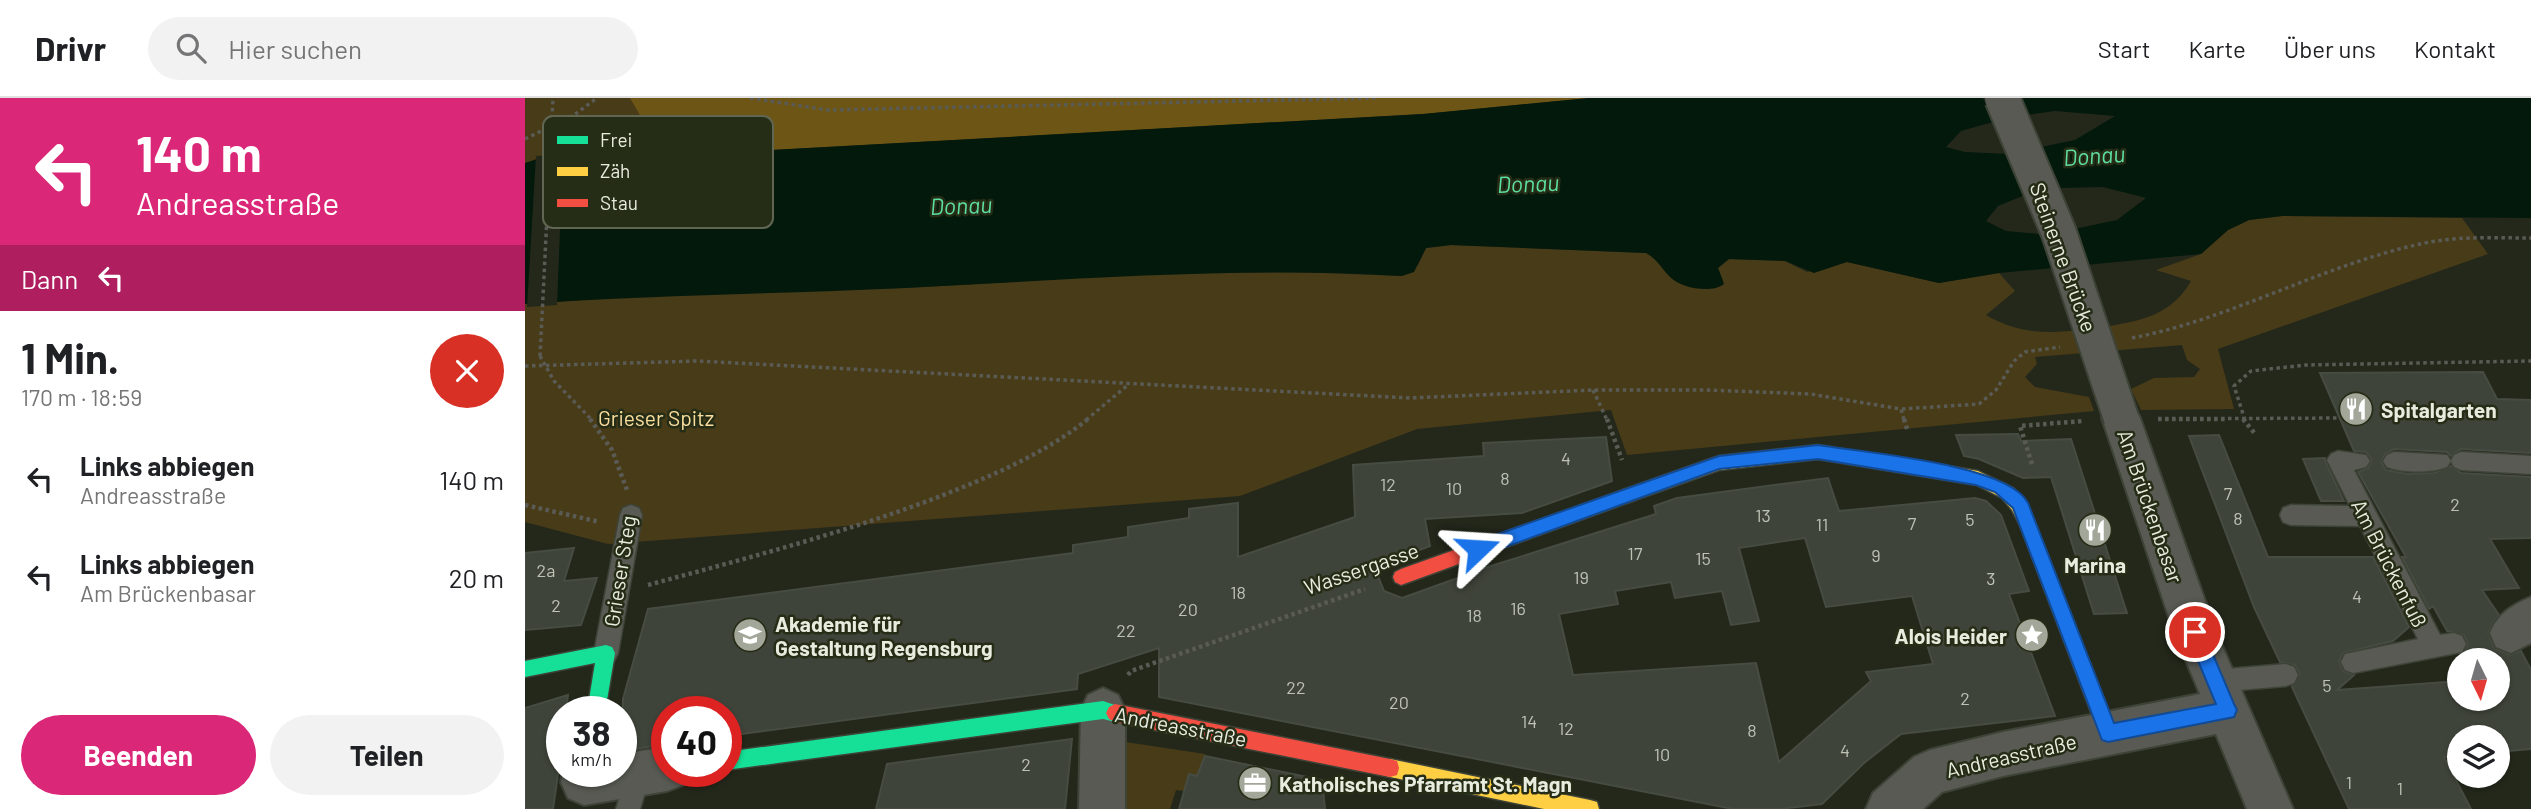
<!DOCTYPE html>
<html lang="de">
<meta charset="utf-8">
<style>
body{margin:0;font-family:Barlow,sans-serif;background:#f2f2f2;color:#202124;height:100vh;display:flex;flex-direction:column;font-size:26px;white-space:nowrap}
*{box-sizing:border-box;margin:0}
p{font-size:23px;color:#757577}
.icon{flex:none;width:38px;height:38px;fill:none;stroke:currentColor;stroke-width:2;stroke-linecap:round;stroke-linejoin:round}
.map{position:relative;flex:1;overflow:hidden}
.side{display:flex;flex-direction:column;background:#fff;width:525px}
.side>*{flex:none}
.guide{background:#db2777;color:#fff;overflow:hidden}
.needle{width:46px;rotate:175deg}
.fabs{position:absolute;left:1922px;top:550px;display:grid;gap:14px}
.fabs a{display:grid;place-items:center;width:63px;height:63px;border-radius:50%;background:#fff;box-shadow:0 2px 5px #0004;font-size:35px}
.speed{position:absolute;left:21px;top:598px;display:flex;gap:14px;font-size:35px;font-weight:700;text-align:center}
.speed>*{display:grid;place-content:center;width:91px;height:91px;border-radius:50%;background:#fff;box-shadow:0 2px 5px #0004;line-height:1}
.speed small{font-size:18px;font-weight:400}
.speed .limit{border:10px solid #d22;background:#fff;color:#111}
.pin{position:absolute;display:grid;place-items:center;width:60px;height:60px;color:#fff;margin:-30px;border:4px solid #fff;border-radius:50%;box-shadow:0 2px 7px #0007}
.me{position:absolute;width:77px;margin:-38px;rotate:70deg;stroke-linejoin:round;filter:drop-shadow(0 0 5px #0008)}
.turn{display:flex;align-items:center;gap:24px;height:147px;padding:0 21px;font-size:32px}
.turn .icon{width:91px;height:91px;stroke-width:2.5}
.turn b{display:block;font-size:49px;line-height:60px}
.then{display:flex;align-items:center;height:66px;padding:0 21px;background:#0003;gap:14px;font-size:26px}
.round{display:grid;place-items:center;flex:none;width:74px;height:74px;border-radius:37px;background:#f2f2f2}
.summary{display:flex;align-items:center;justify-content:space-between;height:119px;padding:0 21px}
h1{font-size:42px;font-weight:700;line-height:52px}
.action{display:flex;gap:14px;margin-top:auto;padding:14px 21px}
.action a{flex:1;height:80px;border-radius:42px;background:#db2777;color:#fff;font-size:28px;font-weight:700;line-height:80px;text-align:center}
.action a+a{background:#f2f2f2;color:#202124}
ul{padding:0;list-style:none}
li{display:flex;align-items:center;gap:21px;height:98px;padding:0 21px}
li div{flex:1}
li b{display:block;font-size:26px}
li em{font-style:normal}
header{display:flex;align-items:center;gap:42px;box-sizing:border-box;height:98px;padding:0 35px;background:#fff;border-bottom:2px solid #e0e0e0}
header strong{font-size:33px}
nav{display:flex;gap:38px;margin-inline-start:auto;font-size:24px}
.search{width:490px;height:63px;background:#f2f2f2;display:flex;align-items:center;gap:18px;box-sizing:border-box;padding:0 24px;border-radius:38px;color:#757577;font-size:26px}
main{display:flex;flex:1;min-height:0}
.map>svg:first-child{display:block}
.green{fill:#483b18}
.forest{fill:#6d5516}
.water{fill:#03190c}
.pier{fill:#24281b}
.building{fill:#3f443a;stroke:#464c42;stroke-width:2;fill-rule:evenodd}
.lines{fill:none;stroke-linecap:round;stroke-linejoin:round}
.lane-casing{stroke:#3e4337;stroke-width:3}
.street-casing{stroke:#3e4337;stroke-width:4}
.fast-casing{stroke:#3e4337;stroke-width:3}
.slow-casing{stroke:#3e4337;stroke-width:3}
.jam-casing{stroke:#3e4337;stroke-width:3}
.path-far1{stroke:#5a5b55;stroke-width:3.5;stroke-dasharray:3.5 3.5;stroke-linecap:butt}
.path{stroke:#5a5b55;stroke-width:4.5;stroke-dasharray:3.5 3.5;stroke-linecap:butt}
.lane{fill:#585a53;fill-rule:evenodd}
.street{fill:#585a53;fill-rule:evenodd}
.fast{fill:#16e098;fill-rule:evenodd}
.slow{fill:#ffcf43;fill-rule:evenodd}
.jam{fill:#f24e42;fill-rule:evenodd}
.street-bridge-casing{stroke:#3e4337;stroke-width:38;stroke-linecap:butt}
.path-bridge{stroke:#5a5b55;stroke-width:3.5;stroke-dasharray:3.5 3.5;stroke-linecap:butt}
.street-bridge{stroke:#585a53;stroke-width:34}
.route{fill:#1a73e8;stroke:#114b97;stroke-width:2}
.labels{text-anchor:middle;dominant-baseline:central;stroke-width:5;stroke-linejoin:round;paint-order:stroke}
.number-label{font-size:18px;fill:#bdc2b5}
.street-label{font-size:21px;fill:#e7ecde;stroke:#262d16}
.poi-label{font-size:21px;font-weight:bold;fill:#e7ecde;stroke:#262d16;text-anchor:start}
.park-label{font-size:21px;fill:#fbde9e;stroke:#262d16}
.water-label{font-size:23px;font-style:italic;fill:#5ddfa2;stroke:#262d16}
.key{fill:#262d16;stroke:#606652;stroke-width:2}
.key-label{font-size:19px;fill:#e7ecde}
</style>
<header>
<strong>Drivr</strong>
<div class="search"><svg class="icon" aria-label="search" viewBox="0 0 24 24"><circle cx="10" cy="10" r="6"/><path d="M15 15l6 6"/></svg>Hier suchen</div>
<nav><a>Start</a><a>Karte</a><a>Über uns</a><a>Kontakt</a></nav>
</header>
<main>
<section class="side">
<div class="guide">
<div class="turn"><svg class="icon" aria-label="left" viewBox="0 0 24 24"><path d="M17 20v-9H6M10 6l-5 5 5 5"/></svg><div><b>140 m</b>Andreasstraße</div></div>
<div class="then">Dann<svg class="icon" aria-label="left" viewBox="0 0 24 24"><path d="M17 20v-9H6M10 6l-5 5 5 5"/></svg></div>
</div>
<div class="summary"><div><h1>1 Min.</h1><p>170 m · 18:59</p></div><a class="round" style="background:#d93025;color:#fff"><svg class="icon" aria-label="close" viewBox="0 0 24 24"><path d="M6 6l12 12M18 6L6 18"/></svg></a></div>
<ul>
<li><svg class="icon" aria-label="left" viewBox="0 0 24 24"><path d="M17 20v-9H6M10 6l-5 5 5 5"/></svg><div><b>Links abbiegen</b><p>Andreasstraße</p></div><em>140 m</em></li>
<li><svg class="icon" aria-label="left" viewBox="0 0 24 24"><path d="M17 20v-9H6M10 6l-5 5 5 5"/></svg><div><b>Links abbiegen</b><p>Am Brückenbasar</p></div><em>20 m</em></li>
</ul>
<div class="action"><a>Beenden</a><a>Teilen</a></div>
</section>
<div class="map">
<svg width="2006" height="711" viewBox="0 0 2006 711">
<rect width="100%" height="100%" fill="#24281b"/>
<path class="green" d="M0,0H1064L898,16L139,58L38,60L0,65Z
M1757,118L1937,120L1963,156L1693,251L1709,311L1616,312L1606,291L1629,280L1669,279L1675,271L1662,262L1657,247L1510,259L1512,266L1500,279L1510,289L1564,299L1569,313L1102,357L1086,312L892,331L715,398L83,446L0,424V206L127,197L380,190L619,176L771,174L877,178L893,167L901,150L926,147L1122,155L1166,188L1182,191L1198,183L1193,170L1204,161L1260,163L1282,174L1322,164L1414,185L1474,175L1490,193L1461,217C1500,240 1536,235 1578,229C1615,223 1646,218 1666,183L1631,172L1676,156L1703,132L1724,122Z
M594,643L680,656L672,678L664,677L659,693L651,692L645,711H590Z"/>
<path class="forest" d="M105,0H1064L898,16L139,58Z"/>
<path class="water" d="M1064,0H2006V120L1757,118L1724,122L1703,132L1676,156L1474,175L1414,185L1322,164L1289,175L1260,163L1204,161L1193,170L1199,186C1186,196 1156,190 1145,179C1136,170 1133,162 1121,155L926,147L901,150L889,174L877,178C711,168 546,182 380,190C254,196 127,197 0,206V65L12,61L139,58L898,16Z"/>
<path class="pier" d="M1458,0H1495L1502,17L1530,13L1590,18L1550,42L1516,49L1536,90L1578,89L1621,100L1592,122L1549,131L1564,170L1528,174L1514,136L1481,133L1461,123L1473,108L1500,97L1483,56L1440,54L1421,49L1436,33L1468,24Z
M38,56L32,207L2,209L11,58Z"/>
<path class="building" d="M1958,274L1972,301L2006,302V355L1936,351L1926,358L1922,354L1869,351L1860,356L1856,364L1861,372L1883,376L1909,375L1926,368L1936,375L2006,379V440L1965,441L1994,490L1957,492L1974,517L1963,534L1969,550L1985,557L1996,553L2006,572V651L1972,654V639H1934V657L1919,659L1946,711H1824L1767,589L1775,576L1770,567L1755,564L1729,509L1664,338L1694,337L1743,459H1848L1884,529L1868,543L1818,555L1814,563L1818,573L1829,577L1812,592L1934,583V600H1972V562H1938L1935,557L1943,547L1939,537L1922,533L1908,508L1904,511L1877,459H1881L1833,374L1843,370L1847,362L1841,354L1829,353L1795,275Z
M1493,336L1496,343L1546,341L1602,515L1569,516L1526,379L1498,380L1454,361L1439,358L1431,337Z
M1081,339L1087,383L997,415L900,421L905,448L859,465L853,478L859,493L877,500L966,468L1131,416L1129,408L1152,400L1303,380L1314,413L1450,400L1461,403L1476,417L1504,493L1484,496L1530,618L1376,636L1339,665L1297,706L1255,711H1208L634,599V550L553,576L552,591L201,638V614H142V646L96,653L98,601L123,511L548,455V447L603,439V429L664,420V411L713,405V459L830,419L828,367L959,358L958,345ZM1280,440L1301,509L1387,498L1408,566L1341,574L1346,583L1254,664L1231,565L1048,577L1034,516L1093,506L1090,493L1146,484L1150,500L1197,493L1206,527L1234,523L1214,450Z
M1800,360V363L1819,403H1796L1778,361Z
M49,450L39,483L72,480L56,527L0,532V455Z
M43,597L41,614H37V649L28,711H0V610Z
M547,641L540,711H351L362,666Z
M680,658L797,682L800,711H654L664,676L672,678Z"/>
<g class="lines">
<g class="lane-casing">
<path id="lane" d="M1813,353L1841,357L1845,363L1841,369L1829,372L1915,537L1929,535L1937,538L1941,546L1937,554L1828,575L1820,572L1816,564L1820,556L1893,541L1835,428L1766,427L1758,424L1755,417L1758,410L1766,407L1825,408L1802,362L1806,356Z
M1869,354L1922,357L1926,363L1929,357L1936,354L2006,358V376L1936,372L1929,369L1926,363L1922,369C1907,375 1877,375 1862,369L1858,363L1862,357Z
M106,407L114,410L117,417L93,555L89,563L81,566L73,563L69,555L95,417L98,410Z
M1761,566L1769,569L1773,577L1769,585L1761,588L1690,594L1682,591L1678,583L1682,575L1690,572Z
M114,663L123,666L126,675L115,711H91L105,666Z"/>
</g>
<g class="street-casing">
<path id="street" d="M1596,304L1609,309L1615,320L1691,534L1768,711H1722L1691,636L1478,678L1417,694L1398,711H1341L1348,695L1389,659L1405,652L1478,634L1675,596L1649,534L1577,320L1583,309Z
M2006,499V545L1986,555L1971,549L1965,535C1973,516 1987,507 2006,499Z
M578,590L593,597L600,612V711H554L556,612L563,597Z
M142,649V674H163L158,687L142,693L59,707L43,700L36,684L38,674H96V656Z"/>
</g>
<g class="fast-casing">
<path id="fast" d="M1501,415L1507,417L1509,422L1592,635L1589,641L1583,644L1577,641L1574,635L1493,422L1495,417Z
M81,547L87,549L90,555L80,614H62L70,565L0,579V563Z
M578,603L596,609L599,615L596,621L590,624L578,621L201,672V654Z"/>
</g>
<g class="slow-casing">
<path id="slow" d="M1293,347L1453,373L1488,390L1498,401L1509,422L1507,427L1501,429L1495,427L1487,412L1477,400L1452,387L1293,361L1194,372L1104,404L1098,402L1096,397L1098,392L1194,358Z
M865,661L1065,702L1072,704L1074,711H1019L865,679L858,677L856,670L858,663Z"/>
</g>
<g class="jam-casing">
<path id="jam" d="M1104,390L1110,392L1112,397L1110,402L876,487L870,484L868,479L870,474L876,471Z
M590,606L865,661L872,663L874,670L872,677L865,679L590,624L584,621L581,615L584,609Z"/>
</g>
<path class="path-far1" d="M225,0L303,12L852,0
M0,41L49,17L72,0
M1607,240C1711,220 1802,164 1905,144C1938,138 1973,140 2006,140
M15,258L29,283L67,322
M0,268L172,263L885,300L1068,292H1182L1285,296L1376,311L1379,322
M1068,292L1082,322
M1377,311L1454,306L1471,292L1489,263L1500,254L1535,249
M1633,321L1815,320
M561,322L604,286
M1720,322L1709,288L1726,273L1781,267L2006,263"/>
<path class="path" d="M65,321L87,352L102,392
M1082,321L1097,362
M1379,321L1383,334
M1633,321H1701
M1718,321L1731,337
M1507,366L1495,328L1558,323
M0,407L75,424
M123,487C219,461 315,436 408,401C462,380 518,357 563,321
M603,577L606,573L840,491"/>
<use href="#lane" class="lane"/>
<use href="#street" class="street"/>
<use href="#fast" class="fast"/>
<use href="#slow" class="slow"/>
<use href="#jam" class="jam"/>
<g class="street-bridge-casing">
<path id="street-bridge" d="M1477,0L1534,135L1596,320"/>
</g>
<path class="path-bridge" d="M15,258L28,0"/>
<use href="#street-bridge" class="street-bridge"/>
</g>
<path class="route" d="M1293,347C1336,354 1484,366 1503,405L1589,625L1691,606L1661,534L1664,528L1670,526L1676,528L1709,606L1712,612L1709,619L1583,644L1577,642L1488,410L1470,394L1451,387L1293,361L1194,371L953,459L944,451L953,443L1194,358Z"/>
<defs>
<g id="restaurant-disc" transform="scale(1.75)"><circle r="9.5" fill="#a3a79a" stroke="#262d16"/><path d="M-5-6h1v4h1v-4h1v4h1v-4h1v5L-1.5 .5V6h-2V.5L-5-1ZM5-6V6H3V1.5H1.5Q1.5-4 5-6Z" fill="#fff"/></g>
<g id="university-disc" transform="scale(1.75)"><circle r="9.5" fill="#a3a79a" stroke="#262d16"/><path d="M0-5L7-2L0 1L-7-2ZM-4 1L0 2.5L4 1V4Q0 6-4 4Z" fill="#fff"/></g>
<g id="sight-disc" transform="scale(1.75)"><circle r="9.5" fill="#a3a79a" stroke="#262d16"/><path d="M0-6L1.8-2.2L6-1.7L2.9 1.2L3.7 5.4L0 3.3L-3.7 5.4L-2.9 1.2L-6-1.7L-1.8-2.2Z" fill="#fff"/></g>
<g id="office-disc" transform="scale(1.75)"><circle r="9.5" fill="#a3a79a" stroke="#262d16"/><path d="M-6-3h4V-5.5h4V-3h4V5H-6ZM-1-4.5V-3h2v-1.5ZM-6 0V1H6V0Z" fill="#fff"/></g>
</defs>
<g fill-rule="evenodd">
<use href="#restaurant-disc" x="1831" y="311"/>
<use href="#restaurant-disc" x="1570" y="432"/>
<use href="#university-disc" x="225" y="537"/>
<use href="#sight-disc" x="1507" y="537"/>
<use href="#office-disc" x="730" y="685"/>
</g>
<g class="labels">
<g class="number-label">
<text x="1041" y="360">4</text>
<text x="980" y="380">8</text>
<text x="863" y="386">12</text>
<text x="929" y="390">10</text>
<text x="1703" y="395">7</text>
<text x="1930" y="406">2</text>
<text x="1238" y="417">13</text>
<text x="1713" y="420">8</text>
<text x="1445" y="421">5</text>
<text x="1387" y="425">7</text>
<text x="1297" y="426">11</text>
<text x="1110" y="455">17</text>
<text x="1351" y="457">9</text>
<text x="1178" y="460">15</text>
<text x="21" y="472">2a</text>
<text x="1056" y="479">19</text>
<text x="1466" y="480">3</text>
<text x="713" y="494">18</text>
<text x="1832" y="498">4</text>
<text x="31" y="507">2</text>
<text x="993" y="510">16</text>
<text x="663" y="511">20</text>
<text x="949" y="517">18</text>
<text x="601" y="532">22</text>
<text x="1802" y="587">5</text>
<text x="771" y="589">22</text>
<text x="1440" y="600">2</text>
<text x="874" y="604">20</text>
<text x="1004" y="623">14</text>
<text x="1041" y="630">12</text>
<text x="1227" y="632">8</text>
<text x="1320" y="652">4</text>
<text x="1137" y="656">10</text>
<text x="501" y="666">2</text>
<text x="1824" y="684">1</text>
<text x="1875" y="690">1</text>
</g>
<g class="street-label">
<text transform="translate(1539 159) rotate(70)">Steinerne Brücke</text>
<text transform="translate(1626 408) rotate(71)">Am Brückenbasar</text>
<text transform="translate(1865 465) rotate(63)">Am Brückenfuß</text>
<text transform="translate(836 470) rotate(-19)">Wassergasse</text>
<text transform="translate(94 473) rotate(-81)">Grieser Steg</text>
<text transform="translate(656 628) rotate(11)">Andreasstraße</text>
<text transform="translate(1486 657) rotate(-13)">Andreasstraße</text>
</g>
<g class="poi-label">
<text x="1856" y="311">Spitalgarten</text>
<text x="1570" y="466" text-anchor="middle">Marina</text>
<text x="250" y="525">Akademie für<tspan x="250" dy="24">Gestaltung Regensburg</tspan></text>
<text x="1482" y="537" text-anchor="end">Alois Heider</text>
<text x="754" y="685">Katholisches Pfarramt St. Magn</text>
</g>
<g class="park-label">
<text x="131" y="319">Grieser Spitz</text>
</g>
<g class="water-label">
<text transform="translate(1569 57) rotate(-4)">Donau</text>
<text transform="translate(1003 85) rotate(-2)">Donau</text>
<text transform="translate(436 107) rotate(-2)">Donau</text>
</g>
</g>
<rect x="18" y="18" width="230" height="112" rx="10" class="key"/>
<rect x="32" y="38" width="31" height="8" fill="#16e098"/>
<rect x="32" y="69" width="31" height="9" fill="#ffcf43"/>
<rect x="32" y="101" width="31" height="8" fill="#f24e42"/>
<g class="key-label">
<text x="75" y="49">Frei</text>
<text x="75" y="80">Zäh</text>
<text x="75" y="112">Stau</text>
</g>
</svg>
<div class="fabs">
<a><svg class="needle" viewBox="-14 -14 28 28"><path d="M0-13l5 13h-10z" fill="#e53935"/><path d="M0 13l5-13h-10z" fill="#757577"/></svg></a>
<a><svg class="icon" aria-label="layers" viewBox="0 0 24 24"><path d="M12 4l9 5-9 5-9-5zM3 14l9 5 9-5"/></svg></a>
</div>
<div class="speed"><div>38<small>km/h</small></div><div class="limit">40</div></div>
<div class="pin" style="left:1670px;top:534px;background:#d93025"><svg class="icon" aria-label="arrive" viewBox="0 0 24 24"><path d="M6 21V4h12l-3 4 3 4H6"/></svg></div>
<svg class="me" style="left:953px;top:451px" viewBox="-20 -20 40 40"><path d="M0-17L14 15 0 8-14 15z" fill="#1a73e8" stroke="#fff" stroke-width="4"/></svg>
</div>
</main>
